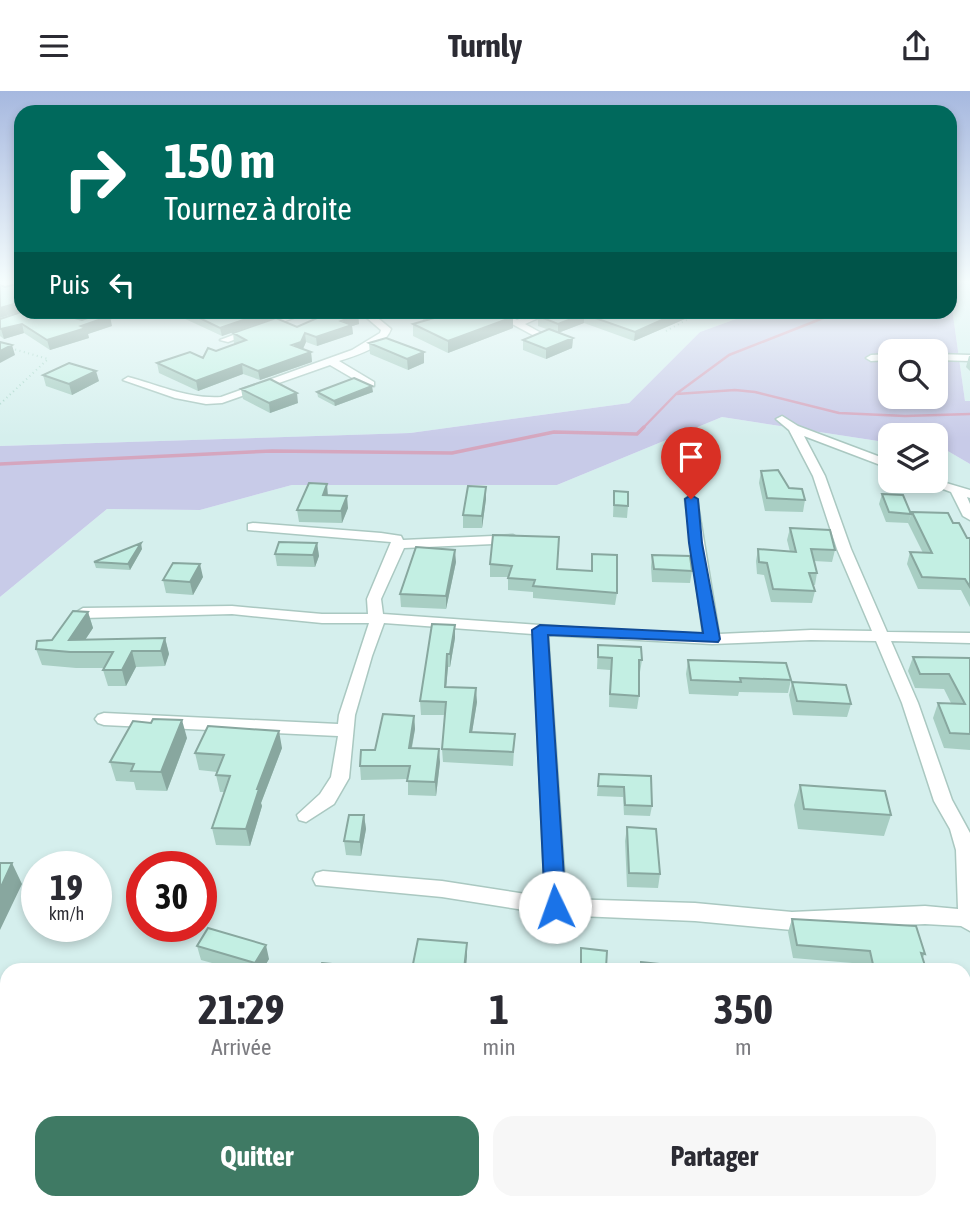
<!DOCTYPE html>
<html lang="fr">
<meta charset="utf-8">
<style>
body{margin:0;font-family:"Asap Condensed",sans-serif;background:#f7f7f7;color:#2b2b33;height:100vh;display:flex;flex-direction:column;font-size:26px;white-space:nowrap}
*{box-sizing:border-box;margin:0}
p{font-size:23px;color:#7c7c81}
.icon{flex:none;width:38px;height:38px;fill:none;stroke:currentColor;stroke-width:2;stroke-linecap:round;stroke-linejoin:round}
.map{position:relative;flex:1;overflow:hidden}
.side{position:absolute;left:0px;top:872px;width:971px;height:247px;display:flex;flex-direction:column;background:#fff;border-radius:21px 21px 0 0;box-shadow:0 4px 10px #0003}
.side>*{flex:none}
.hud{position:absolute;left:14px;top:14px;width:943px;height:214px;border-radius:21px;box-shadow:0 4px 10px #0003;background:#00695c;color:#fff;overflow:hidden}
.buttons{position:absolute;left:878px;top:248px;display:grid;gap:14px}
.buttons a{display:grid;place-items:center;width:70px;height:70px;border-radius:14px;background:#fff;box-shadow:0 4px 10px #0003;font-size:35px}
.speed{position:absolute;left:21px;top:760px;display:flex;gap:14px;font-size:35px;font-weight:700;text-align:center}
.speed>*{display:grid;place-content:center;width:91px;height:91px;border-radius:50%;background:#fff;box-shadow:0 4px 10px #0003;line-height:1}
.speed small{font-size:18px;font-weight:400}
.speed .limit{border:10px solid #d22;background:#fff;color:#111}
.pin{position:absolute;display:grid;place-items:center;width:60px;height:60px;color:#fff;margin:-72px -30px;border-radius:50% 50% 50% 0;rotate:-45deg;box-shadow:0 0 7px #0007}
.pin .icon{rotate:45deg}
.me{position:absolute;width:77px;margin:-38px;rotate:357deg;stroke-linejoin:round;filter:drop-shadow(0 0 5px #0008)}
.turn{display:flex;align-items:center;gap:24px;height:147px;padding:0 35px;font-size:32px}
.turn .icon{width:91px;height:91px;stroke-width:2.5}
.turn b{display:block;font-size:49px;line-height:60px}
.then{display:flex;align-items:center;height:66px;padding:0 35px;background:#0003;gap:14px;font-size:26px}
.eta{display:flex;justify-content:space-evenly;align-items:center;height:119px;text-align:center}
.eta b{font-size:42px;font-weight:700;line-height:49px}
.primary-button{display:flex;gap:14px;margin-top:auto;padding:14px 35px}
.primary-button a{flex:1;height:80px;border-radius:21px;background:#3f7a64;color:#fff;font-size:28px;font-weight:700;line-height:80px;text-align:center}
.primary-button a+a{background:#f7f7f7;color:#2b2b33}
header{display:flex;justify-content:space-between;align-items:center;height:91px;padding:0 35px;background:#fff;font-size:32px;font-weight:700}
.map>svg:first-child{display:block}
.residential{fill:#d5efed;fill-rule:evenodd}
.green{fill:#c8cbe8;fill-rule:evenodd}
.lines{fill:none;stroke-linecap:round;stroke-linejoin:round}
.stream-far1{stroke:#d5a6be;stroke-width:2.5}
.stream{stroke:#d5a6be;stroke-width:3.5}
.minor-casing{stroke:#aac8c1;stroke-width:3}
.path{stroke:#a6d4c7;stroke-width:2;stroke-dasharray:1 3.5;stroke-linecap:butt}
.minor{fill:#fff;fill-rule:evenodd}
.wall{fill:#a8cec3}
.shaded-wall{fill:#88a79f}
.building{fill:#c3efe3;stroke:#88a79f;stroke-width:2}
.route{fill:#1a73e8;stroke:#114b97;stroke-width:2}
</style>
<header><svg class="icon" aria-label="menu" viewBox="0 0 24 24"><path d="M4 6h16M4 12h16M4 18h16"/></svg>Turnly<svg class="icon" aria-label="share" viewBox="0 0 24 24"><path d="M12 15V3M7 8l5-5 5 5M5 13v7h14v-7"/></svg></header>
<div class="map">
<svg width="970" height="1118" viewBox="0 0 970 1118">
<rect width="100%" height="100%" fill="#e9fbfa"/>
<path class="residential" d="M0,190H21V220L755,221L700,241L629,312L410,342L0,355Z
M966,190H970V310H965L951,210Z
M722,326L891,352V390H936V358L946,359L970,373V1118H0V506L107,418L200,419L292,394H557ZM37,775H96V835H37ZM142,775H201V835H142ZM7,878H964V1111H7Z"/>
<path class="green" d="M950,190H966L951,210L965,310H970V373L946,359L936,358V345H891V352L722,326L557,394H292L200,419L107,418L0,506V355L410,342L629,312L700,241L755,221L950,220ZM891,261H936V306H891Z"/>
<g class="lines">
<path class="stream-far1" d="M676,303L735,299L755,301L839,322L905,325L970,323
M642,338L676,303L729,264L841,220"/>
<path class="stream" d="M0,373L272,360L452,362L554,341L637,343L644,336"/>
<g class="minor-casing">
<path id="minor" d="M9,190H21V192L0,198V192Z
M114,220H128L93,234L85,232Z
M298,220H312L228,251L220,249Z
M353,220L373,223L391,238C385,256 355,265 339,270L374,291V295H366L330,274L222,312L206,313L175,307L123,289L128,286C159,294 188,308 221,306L352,259L380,242L381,239L367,227Z
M488,220H500L517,229L540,220H554L525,233L543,243V247L540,248Z
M891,263V269L871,270L866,267L871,264Z
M936,263L970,264V270L936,269Z
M782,325L798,335L891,370V378L804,345L825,385L851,458L887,541L970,542V552L891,550L918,612L952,709L970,742V840L961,835L925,833L792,839L695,830L556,824L442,806L316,794L313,788L316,782L323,780L442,790L545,806L533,543L384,532L372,565L355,624L349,687L334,713L306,731L299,729L297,724L320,703L331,686L338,645L104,634L98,632L95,628L98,624L104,622L338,633L339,624L369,532H322L232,523L83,527L75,522L83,517L232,515L322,523H368L367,508L391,451L248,439V433L253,432L381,442L401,445L403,449L513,444L520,448L513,452L404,457L381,508L383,523L596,538L703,543L685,408L691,404L697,408L719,543L811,539L872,540L837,458L813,385L789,339L776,328ZM548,544L712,553L811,549L876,550L902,612L934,710L950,738L956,759L958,818L925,815L792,821L695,812L566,808Z
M936,389L970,399V407L967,406L970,413V429L963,425L951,401L922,390Z
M0,974L7,975V997L0,996Z
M964,1026H970V1050H964Z
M509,1111H535V1118H509Z
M794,1111H820L821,1118H795Z"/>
</g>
<path class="path" d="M666,240L692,226L715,220
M0,313L48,268L10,257"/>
<use href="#minor" class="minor"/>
</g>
<path class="wall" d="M168,220H295L276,227L297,236L358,224L359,233L352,235L353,243L317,255L306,251L303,258L311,261L312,271L260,289L243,283L198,300L159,282L157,272L203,267L236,253L234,252L233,242L260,233L222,245Z
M550,220L686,221L685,228L634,250L584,232L558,242L573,247L572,257L546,268L523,259V249L549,239L538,235V225Z
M423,222L513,237L448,262L413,245V233L423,230Z
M0,228L82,229L112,235L88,243L89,247L50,259L24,242L4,248L0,245Z
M369,252L424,272L408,279L370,263Z
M969,265H970V280L966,276Z
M43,284L99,290L72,304L46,295Z
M241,298L298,312L270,322L243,308Z
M317,301H373L335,315L318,306Z
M761,380L789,397L805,409L803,421L765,420L759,392Z
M486,396V408L482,437H463V424Z
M614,400L628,415L627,427L613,426Z
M882,403L911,423L908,432L886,431L879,413Z
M348,417L342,432L299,431L297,419Z
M912,421L953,432L967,447H970V516L961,499L918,498L907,473L910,461L923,462L908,432Z
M790,437L835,459L832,471L814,470L817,482L815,494H813L815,500L812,512L771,511L764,484L757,483L756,470L758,458L790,461L787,449Z
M317,452L319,465L315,476L277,475L275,463Z
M142,458L130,479L96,477L94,471Z
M592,463L617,502L615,514L533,507V501L508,499V486H490V473L591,480Z
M652,464L692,480L690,492L652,491L651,476Z
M456,471L446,518L401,516L400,503Z
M203,486L193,504L166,502L163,489Z
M88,521L93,537L85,549L165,547L169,563L165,575L136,576L126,595H108L103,579L104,577H76L42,574L36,558L52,549Z
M455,534V547L450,576H448L446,596L477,611L472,641L515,643L513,675L443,671L442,658L445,624H421L420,610Z
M598,554L642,569L640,581H639V605L637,618L609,616L610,579L597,578Z
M913,566L970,567V659L944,657L933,627L938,612H951L944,598L915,597L908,580Z
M688,569L791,589L788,602L739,601L738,605L689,603L686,583Z
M792,591L851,613L847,626L793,624L789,604Z
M414,625L415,638L412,657L440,671L436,705L408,704V688L361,689L360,675L375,659Z
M187,647L167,700L136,699L134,691L116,690L110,671Z
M282,657L261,712L262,715L250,755L216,754L212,737L224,701H220L216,684L217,681L199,679L195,662Z
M599,683L651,685L652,715L650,725L624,724L623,706L597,705Z
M800,694L891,724L884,745L798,738L794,714Z
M364,724L366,738L361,765L346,764L344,750Z
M627,736L660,783L658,797L627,796L625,750Z
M792,828L925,863L922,868L926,878H866L864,873L793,867L788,841Z
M197,855L269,868L263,878H234L201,869Z
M581,857L607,860L606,878H580Z
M964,984L970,1002V1014L964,1023Z
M0,1097L93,1111L90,1118H0Z
M857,1111H964L970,1118H858Z"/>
<path class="shaded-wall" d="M21,211V220H22L0,227V217Z
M77,220H104V221L75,232L71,226L73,222Z
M269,220H295L222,245L220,237Z
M677,220H687L686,221L685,228L634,250L635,241Z
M584,223V232L558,242V233Z
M358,224L359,233L352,235L353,243L317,255L316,246L341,230Z
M110,225L112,235L88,243L89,247L50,259L47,249L81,235Z
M513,226V237L448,262V250Z
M22,233L24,242L4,248L1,238Z
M305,242L306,251L302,260L292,254Z
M573,247L572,257L546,268V258Z
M12,254L15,264L0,272V260Z
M311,261L312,271L260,289L258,280Z
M424,261V272L408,279L407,268Z
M242,273L243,283L198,300L196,290Z
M96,280L99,290L72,304L69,293Z
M372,295L373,301L335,315L334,310Z
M297,302L298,312L270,322L269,312Z
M327,393L328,405L323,404Z
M486,396V408L482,437V425Z
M347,405L348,417L342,432L341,420Z
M141,452L142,458L130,479L128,473Z
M317,452L319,465L315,476L313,464Z
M455,459L456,471L446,518V505Z
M200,473L203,486L193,504L190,491Z
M88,521L93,537L77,561L69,549Z
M455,534V547L450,576V563Z
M165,547L169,563L165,575L161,560Z
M132,560L136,576L126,595L122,579Z
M447,563L448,576L445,609V596Z
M476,597L477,611L470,654V641Z
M414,625L415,638L409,670V657Z
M182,629L187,647L167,700L161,681Z
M279,640L282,657L261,712L262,715L250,755L246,738L257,698Z
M439,658L440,671L436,705L435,691Z
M364,724L366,738L361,765L360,751Z
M12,772L22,793L0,839V798Z
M467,852V865L466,878H464Z
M266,854L269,868L263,878H257L255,872Z
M1,1020L7,1030V1036L0,1050Z
M74,1111H93L90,1118H71Z"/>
<path class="building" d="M21,192V211L0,217V194L5,196Z
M24,220H77L73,222L71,226L82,229L102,222L110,225L81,235L86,237L47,249L22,233L1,238L0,237V228Z
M185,220H269L220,237Z
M333,220H347L358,224L341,230L352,234L316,246L305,242L301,251L292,254L311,261L258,280L242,273L196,290L157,272L190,261L203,267L208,257L216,260L246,249L233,242L276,227L297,236Z
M427,220H499L513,226L448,250L413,233L434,227L423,222Z
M550,220H682L635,241L584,223L558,233L538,225Z
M549,238L573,247L546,258L523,249Z
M386,247L424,261L407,268L369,252Z
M0,251L12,254L0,260Z
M69,272L96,280L69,293L43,284Z
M354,287L372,295L334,310L317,301Z
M270,288L297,302L269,312L241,298Z
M778,379L789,397L802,398L805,409L767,407L761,380Z
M309,392L327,393L323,404L347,405L341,420L297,419Z
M468,395L486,396L482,425L463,424Z
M614,400L628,401V415L614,414Z
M882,403L903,404L911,423L889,421Z
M912,421L948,422L953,432H959L967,447H970V496L965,488L922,486L910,461L932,462Z
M790,437L830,439L835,459L811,458L817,482H809L815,500L773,498L767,472L759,471L758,458L796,461Z
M493,444L559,446L557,478L592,480V463L617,464V502L533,495L535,489L508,487L512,475L490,473Z
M279,451L317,452L313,464L275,463Z
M141,452L128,473L94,471Z
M416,456L455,459L446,505L400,503Z
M652,464L690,465L692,480L654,478Z
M173,472L200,473L190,491L163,489Z
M73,520L88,521L69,549L165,547L161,560H132L122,579H103L113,561H70L36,558L37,550L52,549Z
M432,533L455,534L450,563H447L445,596L476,597L470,641L515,643L513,661L442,658L446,611L420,610Z
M598,554L641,556L642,569H639V605L610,603L612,567L598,566Z
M913,566L970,567V643L950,642L938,612L965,613L949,583H920Z
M688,569L786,572L791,589L740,587L741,591L691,589Z
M792,591L846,594L851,613L797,610Z
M383,623L414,625L409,657L439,658L435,691L407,690L410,675H360L361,659H375Z
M153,628L182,629L161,681L131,680L134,673L110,671L133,630L151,632Z
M208,635L279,640L257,698H259L246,738L212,737L230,685L216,684L224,664L195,662Z
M599,683L651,685L652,715L625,714L624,696L598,695Z
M800,694L885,700L891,724L804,718Z
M349,724H364L360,751L344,750Z
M627,736L656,738L660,783L629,782Z
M0,772H12L0,798Z
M792,828L916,835L925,863L921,862L926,878H874L870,860L797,854Z
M208,837L266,854L255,872L197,855Z
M418,848L467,852L464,878H412Z
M581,857L607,860L606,877L581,874Z
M641,871L668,874V878H641Z
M322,872L383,878H320Z
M964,984L970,1002V1009H964Z
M964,1083H967L970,1094V1118H936L870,1113V1111H964Z
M7,1084V1111L0,1110V1097Z
M7,1111H74L71,1118H38Z
M332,1111H338L347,1118H327Z
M435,1111H499V1118H435Z"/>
<linearGradient id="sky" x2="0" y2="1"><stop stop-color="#a6b8df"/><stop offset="0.55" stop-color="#f5fdfd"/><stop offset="1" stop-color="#f5fdfd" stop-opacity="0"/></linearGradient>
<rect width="970" height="347" fill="url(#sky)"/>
<path class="route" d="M691,404L698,408L702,452L720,548L718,551L548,544L566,816L563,822L555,824L548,822L545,816L532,539L540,534L703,542L689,452L685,408Z"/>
</svg>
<div class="buttons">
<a><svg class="icon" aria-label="search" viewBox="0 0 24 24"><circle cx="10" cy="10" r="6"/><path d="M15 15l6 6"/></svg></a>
<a><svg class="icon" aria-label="layers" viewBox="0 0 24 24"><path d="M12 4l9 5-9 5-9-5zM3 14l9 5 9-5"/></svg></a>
</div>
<div class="speed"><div>19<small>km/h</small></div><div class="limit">30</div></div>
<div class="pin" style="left:691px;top:408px;background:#d93025"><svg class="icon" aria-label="arrive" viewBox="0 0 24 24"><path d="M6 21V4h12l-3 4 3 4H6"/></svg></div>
<svg class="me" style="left:555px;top:816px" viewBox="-20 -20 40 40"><circle r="19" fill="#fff"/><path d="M0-13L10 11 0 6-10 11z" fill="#1a73e8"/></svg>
<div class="hud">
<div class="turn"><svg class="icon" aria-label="right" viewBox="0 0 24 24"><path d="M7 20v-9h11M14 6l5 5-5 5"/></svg><div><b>150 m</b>Tournez à droite</div></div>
<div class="then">Puis<svg class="icon" aria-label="left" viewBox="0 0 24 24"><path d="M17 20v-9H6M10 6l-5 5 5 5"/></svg></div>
</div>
<section class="side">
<div class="eta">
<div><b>21:29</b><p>Arrivée</p></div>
<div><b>1</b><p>min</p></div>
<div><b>350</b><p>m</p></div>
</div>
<div class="primary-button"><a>Quitter</a><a>Partager</a></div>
</section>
</div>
